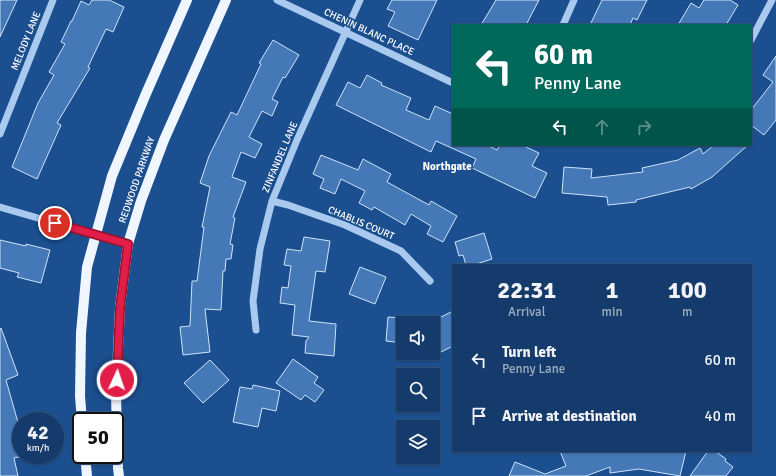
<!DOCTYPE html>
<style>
body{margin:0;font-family:Signika,sans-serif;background:#1d4271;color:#f1f3f6;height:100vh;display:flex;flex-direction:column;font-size:15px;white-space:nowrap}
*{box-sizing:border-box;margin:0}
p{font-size:13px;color:#9dadc1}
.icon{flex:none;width:22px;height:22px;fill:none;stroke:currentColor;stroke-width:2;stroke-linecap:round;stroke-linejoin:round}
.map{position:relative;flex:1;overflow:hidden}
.drawer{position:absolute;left:452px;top:264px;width:300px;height:188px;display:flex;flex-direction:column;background:#143b6b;border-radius:0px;box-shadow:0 1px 3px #0004,0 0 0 1px #33557e}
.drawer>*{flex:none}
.hud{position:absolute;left:452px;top:24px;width:300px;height:122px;border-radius:0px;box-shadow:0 1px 3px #0004,0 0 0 1px #33557e;background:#00695c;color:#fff;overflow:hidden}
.controls{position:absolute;left:396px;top:316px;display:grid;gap:8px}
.controls a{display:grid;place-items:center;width:44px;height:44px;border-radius:0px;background:#143b6b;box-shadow:0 1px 3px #0004,0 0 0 1px #33557e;font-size:20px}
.speed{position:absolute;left:12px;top:412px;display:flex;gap:8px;font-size:20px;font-weight:700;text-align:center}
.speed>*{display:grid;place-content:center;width:52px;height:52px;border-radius:50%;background:#143b6b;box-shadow:0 1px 3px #0004,0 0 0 1px #33557e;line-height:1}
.speed small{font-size:10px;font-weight:400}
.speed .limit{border:2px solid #111;border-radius:6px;background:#fff;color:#111}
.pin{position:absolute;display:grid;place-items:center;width:34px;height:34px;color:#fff;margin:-17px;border:2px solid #fff;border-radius:50%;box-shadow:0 1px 4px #0007}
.me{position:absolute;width:44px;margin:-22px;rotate:3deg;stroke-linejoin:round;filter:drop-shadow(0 0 3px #0008)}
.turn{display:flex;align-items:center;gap:14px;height:84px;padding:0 16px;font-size:18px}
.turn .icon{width:52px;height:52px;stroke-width:2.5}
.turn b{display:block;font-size:28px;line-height:34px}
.lanes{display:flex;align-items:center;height:38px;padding:0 16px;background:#0003;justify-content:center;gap:20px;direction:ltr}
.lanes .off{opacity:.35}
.eta{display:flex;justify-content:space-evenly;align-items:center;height:68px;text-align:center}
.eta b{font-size:24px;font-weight:700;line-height:28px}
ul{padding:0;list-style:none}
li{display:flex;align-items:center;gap:12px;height:56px;padding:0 16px}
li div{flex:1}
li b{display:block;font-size:15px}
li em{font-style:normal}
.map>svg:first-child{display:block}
.building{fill:#4478b7;stroke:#cfe3fa}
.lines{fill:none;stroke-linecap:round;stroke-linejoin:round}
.minor{stroke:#a9c9ee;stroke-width:7}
.major{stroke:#f0f6ff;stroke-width:10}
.route-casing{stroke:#92132f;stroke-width:10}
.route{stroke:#e11d48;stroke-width:7}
.labels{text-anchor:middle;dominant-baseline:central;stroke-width:3.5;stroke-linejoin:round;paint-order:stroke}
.street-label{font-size:10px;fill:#fff;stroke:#1b4f8f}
.neighbourhood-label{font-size:11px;font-weight:bold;fill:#fff;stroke:#1b4f8f}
</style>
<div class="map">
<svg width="776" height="476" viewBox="0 0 776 476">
<rect width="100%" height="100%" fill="#1b4f8f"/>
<path class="building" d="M0,0H17L0,37Z
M92,0H109L124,7L113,32L106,29L88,67L90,68L57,123L61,125L37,179L12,167L38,103L54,75L49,72L65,44L61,42L71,21H72L81,1L89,5Z
M392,0H437L418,40L388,26L395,12L387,9Z
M496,0H539L526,25H481Z
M602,0H647L637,20L633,18L630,25H590Z
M704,0H730L738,5L726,25H678L691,3L699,8Z
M273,40L299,55L285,78L283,77L272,99L278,102L272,116L262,111L249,137L262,144L255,158L241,152L232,177L246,182L233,217L235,218L230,244L233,245L231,259H226L225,271H223L221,310L205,309L210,352L183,355L180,327L190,326L192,281H197L204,227H202L210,187L200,183L209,156L231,112L237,115L261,64L259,63Z
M776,56V120L764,135L751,125V110L773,82L763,75Z
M367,75L382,83L381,85L411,98L406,110L429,120L435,106L453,114V145H487L497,150L500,145H522L539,153L532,166L547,173L535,198L472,168L476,159L436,141L431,152L336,105L348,82L360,88Z
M714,145H748L712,177L691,189L690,187L636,200V202L608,205L607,197L562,193L564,167L592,169L591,178L643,172L642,168L678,160L700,148L703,154Z
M321,155L358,170L363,159L391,174L387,182L429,205L431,201L457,216L443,242L427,234L431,226L411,214L405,225L374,207L372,210L359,203L365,191L341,179L335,194L320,188L324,179L313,174Z
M484,233L492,259L473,265H466L463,255L459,256L455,242Z
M304,237L330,241L325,272L316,271L309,321L336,324L334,356L305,353L306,341L309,337L292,335L295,305L280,303L282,287L288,288L291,266L284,265L287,249L301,251Z
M0,240L26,246V244L50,250L41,283L17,277L19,273L0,268Z
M360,267L386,277L375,304L349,294Z
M453,311V346L439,353L433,340V321Z
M388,317L403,318V343L386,341Z
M1,328L18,375L6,380L19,426L16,427L21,447V455L23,456L14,458L18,476H0V329Z
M293,359L318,377L314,383L324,390L315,402L305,395L301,400L276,383Z
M210,360L229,380L203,403L184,383Z
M253,385L280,391L276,411L262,408L258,427L233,422L240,387L252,389Z
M560,451H686L680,476L639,469L610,473V467L586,476H509L515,462L545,474L566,466Z
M708,451H715L726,459L725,461L733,467L726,476H690Z"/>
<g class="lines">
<path class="minor" d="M277,0L453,83
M563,25L574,0
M751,40L772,0
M0,134L53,0
M272,201L288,205L345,225L401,251L430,281
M0,207L128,244
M256,330L253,301L260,249L272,201L297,140L360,0"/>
<path class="major" d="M82,421L80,396L81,333L87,267L112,176L145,96L187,0
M85,455L87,476
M119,476L118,468L116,395L120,307L128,244L141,201L164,140L226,0"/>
</g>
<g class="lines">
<g class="route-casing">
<path id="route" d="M55,223L128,244L120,308L117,380"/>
</g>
<use href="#route" class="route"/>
</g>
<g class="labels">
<g class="street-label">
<text transform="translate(369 32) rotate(25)">CHENIN BLANC PLACE</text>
<text transform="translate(26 41) rotate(-68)">MELODY LANE</text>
<text transform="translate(280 157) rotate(-67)">ZINFANDEL LANE</text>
<text transform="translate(137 180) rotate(-71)">REDWOOD PARKWAY</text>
<text transform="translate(361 223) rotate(23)">CHABLIS COURT</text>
</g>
<g class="neighbourhood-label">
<text x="447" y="166">Northgate</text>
</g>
</g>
</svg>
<div class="controls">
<a><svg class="icon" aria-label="sound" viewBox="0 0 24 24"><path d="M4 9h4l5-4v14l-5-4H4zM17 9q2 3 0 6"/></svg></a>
<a><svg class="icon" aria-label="search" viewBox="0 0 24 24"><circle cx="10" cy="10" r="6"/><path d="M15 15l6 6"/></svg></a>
<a><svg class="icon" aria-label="layers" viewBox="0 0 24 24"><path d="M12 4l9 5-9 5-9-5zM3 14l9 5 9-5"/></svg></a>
</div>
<div class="speed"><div>42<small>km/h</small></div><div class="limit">50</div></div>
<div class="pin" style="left:55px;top:223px;background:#d93025"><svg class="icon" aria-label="arrive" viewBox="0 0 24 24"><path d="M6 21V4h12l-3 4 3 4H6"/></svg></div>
<svg class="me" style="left:117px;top:380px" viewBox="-20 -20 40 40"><circle r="17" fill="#e11d48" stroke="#fff" stroke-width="3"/><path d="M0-11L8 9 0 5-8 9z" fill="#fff"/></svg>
<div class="hud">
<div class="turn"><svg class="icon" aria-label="left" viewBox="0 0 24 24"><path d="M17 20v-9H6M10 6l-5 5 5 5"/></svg><div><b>60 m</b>Penny Lane</div></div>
<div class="lanes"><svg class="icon" aria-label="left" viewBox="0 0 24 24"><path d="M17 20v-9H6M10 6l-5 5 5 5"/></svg><svg class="icon off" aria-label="ahead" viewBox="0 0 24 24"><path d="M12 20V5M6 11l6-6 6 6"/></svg><svg class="icon off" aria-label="right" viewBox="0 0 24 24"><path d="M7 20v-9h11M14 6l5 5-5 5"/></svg></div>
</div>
<section class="drawer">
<div class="eta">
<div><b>22:31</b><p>Arrival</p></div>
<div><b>1</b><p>min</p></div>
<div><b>100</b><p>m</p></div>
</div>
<ul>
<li><svg class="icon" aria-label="left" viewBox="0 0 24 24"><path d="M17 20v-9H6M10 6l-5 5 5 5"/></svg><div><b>Turn left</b><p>Penny Lane</p></div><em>60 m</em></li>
<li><svg class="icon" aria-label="arrive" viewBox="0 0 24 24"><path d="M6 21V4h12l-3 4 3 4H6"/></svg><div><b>Arrive at destination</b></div><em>40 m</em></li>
</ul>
</section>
</div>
